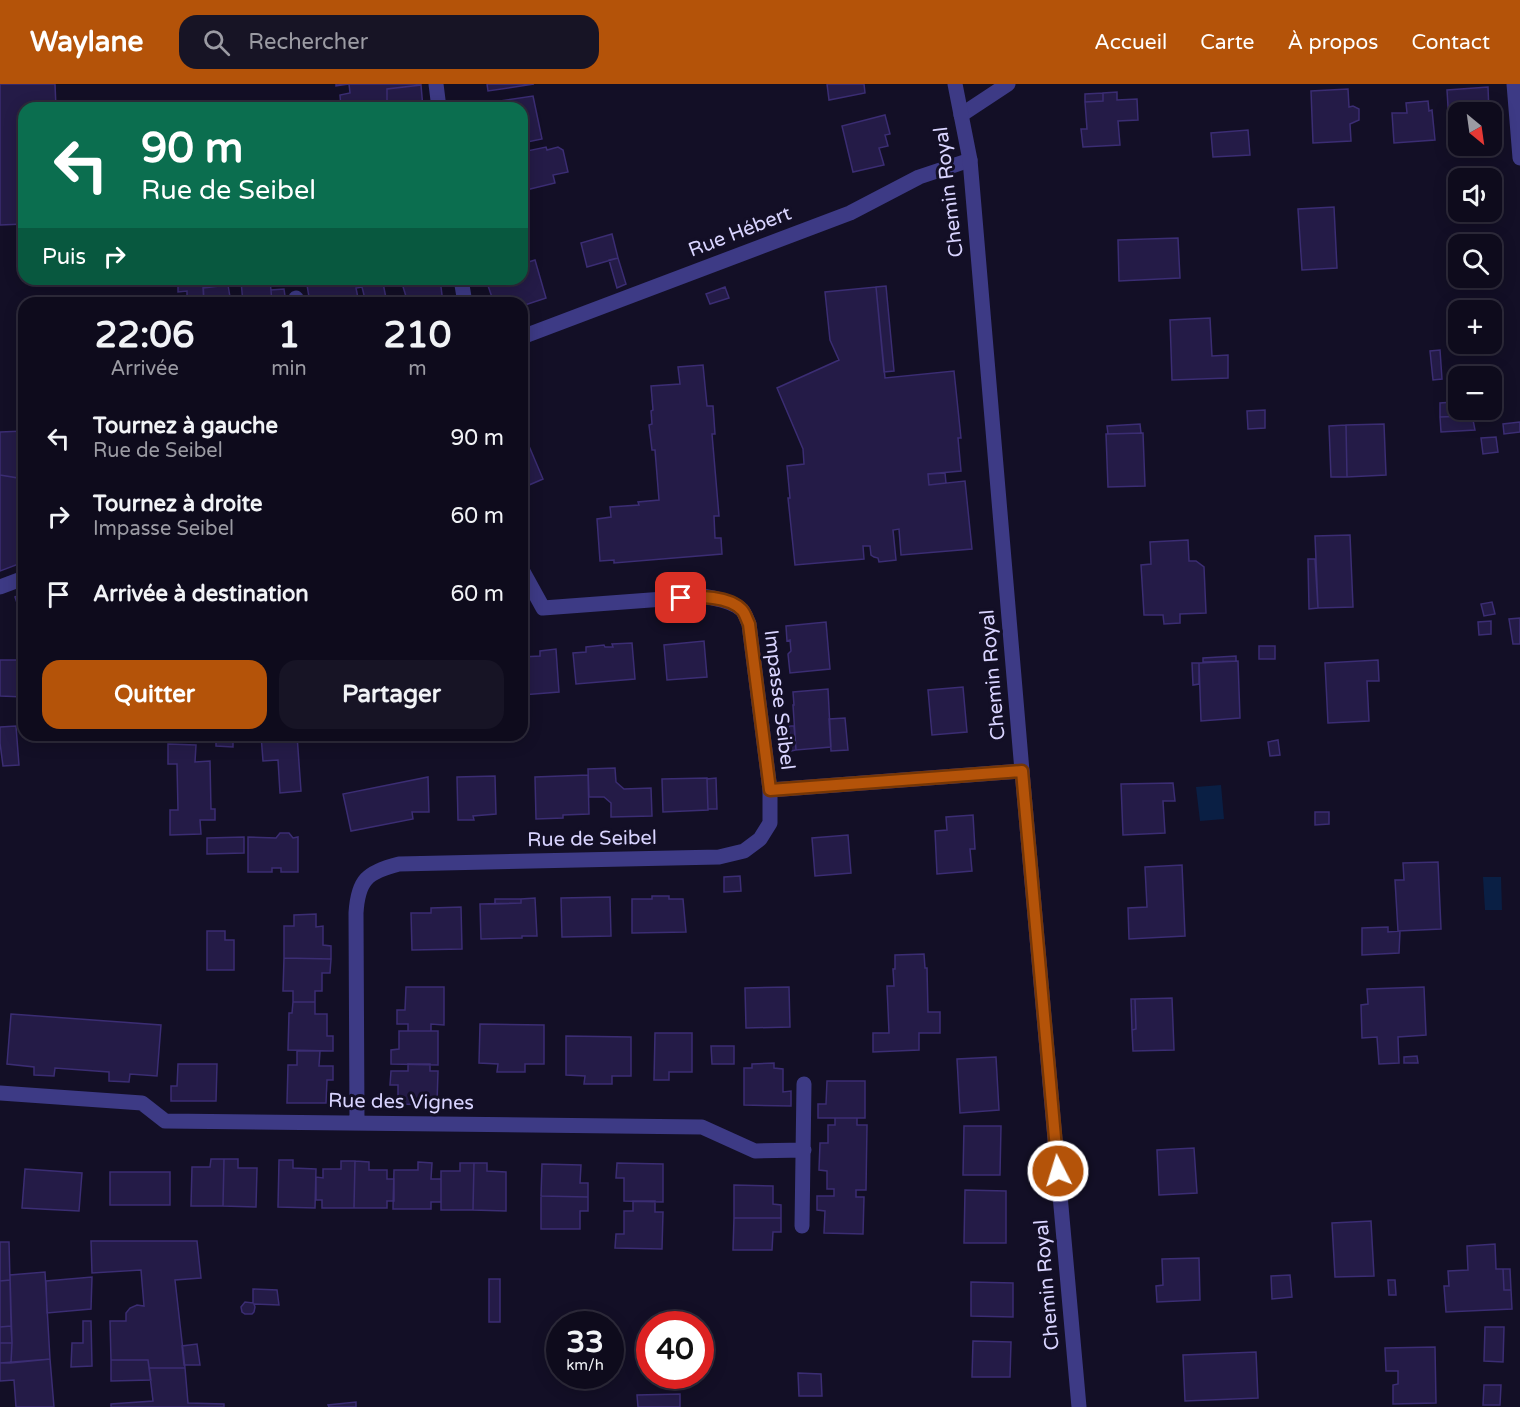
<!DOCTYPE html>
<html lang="fr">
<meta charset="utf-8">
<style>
body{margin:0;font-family:"Varela Round",sans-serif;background:#171425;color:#f1f3f6;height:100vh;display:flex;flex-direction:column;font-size:22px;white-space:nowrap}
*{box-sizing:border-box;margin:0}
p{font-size:20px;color:#9b9ba3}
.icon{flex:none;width:33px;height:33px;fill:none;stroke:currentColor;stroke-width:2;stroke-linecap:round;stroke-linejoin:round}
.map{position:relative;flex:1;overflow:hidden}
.sheet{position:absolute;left:18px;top:213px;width:510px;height:444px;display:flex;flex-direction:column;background:#0e0b1c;border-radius:18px;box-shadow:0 3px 15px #0003,0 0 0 2px #2e2b3b}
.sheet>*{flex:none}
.hud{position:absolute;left:18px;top:18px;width:510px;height:183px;border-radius:18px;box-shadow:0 3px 15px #0003,0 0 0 2px #2e2b3b;background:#0b6e4f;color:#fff;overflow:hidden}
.needle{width:39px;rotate:151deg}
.controls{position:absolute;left:1448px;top:18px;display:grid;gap:12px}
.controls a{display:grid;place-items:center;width:54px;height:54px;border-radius:12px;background:#0e0b1c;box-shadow:0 3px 15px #0003,0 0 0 2px #2e2b3b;font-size:30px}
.speed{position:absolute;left:546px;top:1227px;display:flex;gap:12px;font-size:30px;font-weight:700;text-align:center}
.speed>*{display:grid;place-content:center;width:78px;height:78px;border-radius:50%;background:#0e0b1c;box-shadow:0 3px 15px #0003,0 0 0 2px #2e2b3b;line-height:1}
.speed small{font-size:15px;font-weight:400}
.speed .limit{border:9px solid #d22;background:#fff;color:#111}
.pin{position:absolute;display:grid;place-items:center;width:51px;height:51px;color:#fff;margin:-26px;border-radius:12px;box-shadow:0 3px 9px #0006}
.me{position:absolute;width:66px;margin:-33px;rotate:355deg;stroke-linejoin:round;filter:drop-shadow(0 0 4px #0008)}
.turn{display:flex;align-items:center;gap:21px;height:126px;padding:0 24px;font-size:27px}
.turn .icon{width:78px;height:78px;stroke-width:2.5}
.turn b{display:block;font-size:42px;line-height:51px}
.then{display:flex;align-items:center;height:57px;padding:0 24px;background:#0003;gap:12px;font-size:22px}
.eta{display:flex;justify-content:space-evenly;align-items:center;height:102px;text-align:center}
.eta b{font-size:36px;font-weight:800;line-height:42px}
.action{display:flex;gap:12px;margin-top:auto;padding:12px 24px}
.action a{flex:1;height:69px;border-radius:18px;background:#b45309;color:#fff;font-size:24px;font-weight:800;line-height:69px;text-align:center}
.action a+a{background:#171425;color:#f1f3f6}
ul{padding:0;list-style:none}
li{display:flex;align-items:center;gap:18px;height:78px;padding:0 24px}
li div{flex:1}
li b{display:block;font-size:22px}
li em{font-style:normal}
header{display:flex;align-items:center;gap:36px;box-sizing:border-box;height:84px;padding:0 30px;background:#b45309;color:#fff}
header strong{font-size:28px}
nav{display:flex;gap:33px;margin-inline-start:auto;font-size:21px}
.search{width:420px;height:54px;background:#171425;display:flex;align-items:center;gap:15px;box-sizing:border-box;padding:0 21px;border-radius:18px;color:#9b9ba3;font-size:22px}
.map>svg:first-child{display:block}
.water{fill:#0a1f44}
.building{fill:#241b47;stroke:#3b2d73;stroke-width:1.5}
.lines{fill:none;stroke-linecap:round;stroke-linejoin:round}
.service{stroke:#3d3a85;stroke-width:15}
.minor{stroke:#3d3a85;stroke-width:15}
.tertiary{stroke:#3d3a85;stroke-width:15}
.route-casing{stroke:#753606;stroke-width:15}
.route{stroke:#b45309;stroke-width:10}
.labels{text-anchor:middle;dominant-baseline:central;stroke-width:6;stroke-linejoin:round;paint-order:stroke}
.street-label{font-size:20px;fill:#d9d4ff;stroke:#130f26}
</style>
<header>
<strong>Waylane</strong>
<div class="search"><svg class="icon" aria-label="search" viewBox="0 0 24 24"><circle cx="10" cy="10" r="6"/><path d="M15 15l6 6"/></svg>Rechercher</div>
<nav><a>Accueil</a><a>Carte</a><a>À propos</a><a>Contact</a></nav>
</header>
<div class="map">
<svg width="1520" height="1323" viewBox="0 0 1520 1323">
<rect width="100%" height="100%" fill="#130f26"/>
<path class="water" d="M1221,701L1224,735L1200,737L1196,703Z
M1483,793H1501L1502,826H1485Z"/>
<path class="building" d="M0,0H55L56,24H24V140L0,141Z
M336,0H421V1L387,5V23L341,24L340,11L350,9L349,0L336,2Z
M487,0H534L488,7Z
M827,0H864L865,9L829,16Z
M421,1L423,24H381L387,23V5Z
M1488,3L1489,28H1458V55L1450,56L1447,6Z
M1348,5L1349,23L1353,22L1359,25V36L1350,40L1351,57L1313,59L1311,7Z
M1117,8V16L1137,15L1138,36L1118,37L1120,61L1083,63L1081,45H1087L1085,18L1103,17V9Z
M1103,9V17L1085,18V10Z
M533,12L542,55L522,59V24H495L494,18Z
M1428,17L1429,27L1432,26L1435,56L1394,59L1392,29H1407L1406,19Z
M885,31L890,50L885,51L888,62L879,64L884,81L853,88L842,42Z
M1248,46L1250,71L1213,73L1211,49Z
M546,63L547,66L558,63L563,66L568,88L553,91L555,99L522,107V68Z
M1334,123L1337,184L1302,186L1298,125Z
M612,150L618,174L587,183L581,159Z
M1178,154L1180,194L1119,197L1118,156Z
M618,174L626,200L617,204L609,176Z
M535,176L546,214L522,222V219H494L486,196L522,195V180Z
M178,195H203L204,219H187V207L178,208Z
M270,195L272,219H243L241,197Z
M306,195H378L379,200L383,199L387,219H366L362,203L356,204L358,214L351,216V219H310Z
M390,195H440L443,219H408L401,196L392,199Z
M228,201L231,219H204L203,204Z
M886,202L894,287L884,288L876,203Z
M725,203L729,214L710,220L706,210Z
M876,203L885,294L954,287L961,354H958L961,387L928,390L929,401L965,397L972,465L901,471L899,445L893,446L896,476L879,478L878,474L874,473L871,471L870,462H863L864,475L795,481L788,414H790L787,382L804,380L803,365L777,304L839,276L830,256L825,208Z
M284,205L286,219H272L271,206Z
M1210,234L1212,272L1228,271V294L1172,296L1170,236Z
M1440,266L1442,295L1433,296L1430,267Z
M703,281L707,322H713L715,350H712L719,432H714L715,454H721L722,470L614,479V476L600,477L597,435L611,433L610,423L639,421L638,418L659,416L655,366H652L649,341L652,340L651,327L653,326L651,302L680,300L678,283Z
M1454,318H1458V326H1465V332L1440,333V319Z
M1265,326V344L1248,345L1247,327Z
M1465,326H1471L1475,346L1441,348L1440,333L1465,332Z
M1520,338V348L1504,350L1503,340Z
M1140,340L1141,349L1108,350L1107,342Z
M1384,340L1386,391L1347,393L1346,341Z
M1346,341L1347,393H1331L1329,342Z
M24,347V395L0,391V348Z
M1143,349L1145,402L1108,403L1106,350Z
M1496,353L1498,368L1483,370L1481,354Z
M529,362L543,395L522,404V365Z
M945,389L946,399L929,401L928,390Z
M0,391L24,395V478L0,487Z
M1350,451L1353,523L1318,524L1315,452Z
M1188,456L1189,477H1196L1204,483L1206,529L1180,530V539L1164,540L1163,531H1144L1141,481L1151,480L1150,458Z
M1308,475H1315L1318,524L1309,525Z
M24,509V540L15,513Z
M1492,518L1495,530L1484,532L1481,520Z
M1520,534V560H1513L1509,535Z
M1491,537V550L1479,551L1478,538Z
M826,538L830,585L790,589L788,570L791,567L790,556L787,557L786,542Z
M704,557L707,593L667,596L664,561Z
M632,559L635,595L576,600L573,569L586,568V563L604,561L605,563H613L612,560Z
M1259,562H1275V575H1259Z
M556,565L559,608L522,611V573L540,572V567Z
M1236,572V577L1203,578V574Z
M0,576H24V613L0,612Z
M1378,576L1379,597H1367L1369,637L1328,639L1325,579Z
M1238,577L1240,634L1201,637L1199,579Z
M1192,579H1199V600L1193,601Z
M963,603L967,648L932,651L928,606Z
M828,605L831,663L796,666L793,621H794L793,608Z
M845,634L848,666L831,667L829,635Z
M16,642L19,681L3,682L0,659V643Z
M789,642H794L796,666L791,667Z
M216,651H233V663L216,662Z
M261,651H297L301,707L280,709L278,676L263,677Z
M1278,656L1280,671L1270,672L1268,658Z
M168,660L196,661L195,678L210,677L211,725H215V736H200L201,750L170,751V726H178L177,680H168Z
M615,684L616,698L624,705L651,704L652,732L611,733V719L604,713H589L588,685Z
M588,691L589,730L563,731V734L536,735L535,693Z
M495,692L496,730L473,732L474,736H458L457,693Z
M428,693L429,728H412L413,735L351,747L343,710Z
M707,694L708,726L663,728L662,695Z
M716,694L717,725H708L707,695Z
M1173,699L1175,717H1163L1165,749L1123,751L1121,700Z
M1315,728H1329V740L1315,741Z
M973,731L975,765H970L972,787L937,790L935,747L947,746L946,733Z
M280,749H289L293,754L298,753V788H281V784H272V788H248V753L276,754Z
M848,751L851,789L815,792L812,754Z
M244,753V769L207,770V754Z
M1438,778L1441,845L1398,847L1395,796H1404L1403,779Z
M1182,781L1185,852L1129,855L1128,824L1147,823L1145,783Z
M740,792L741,807L724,808V793Z
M652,812H669V815H683L686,848L632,849V815H652Z
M610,813L611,852L562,853L561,814Z
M535,814L537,852H522V854L481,855L480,820L521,819V815Z
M495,815H521V819L495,820Z
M461,823L462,865L412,866L411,829H431V824Z
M316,830V843L323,842V861L331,862V875L284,874V842H294V831Z
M1388,843V848L1400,847L1399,869L1362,871V844Z
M207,847H225V856H234V886H207Z
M924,870L925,884H927L928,928H940V949H919V966L873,968V949H889L887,902H894L893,885H895V871Z
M284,874L331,875L330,889H322V907H315V918H293V907H283Z
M406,903H444V941L431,940V947H408V940H397V926H405Z
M789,903L790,943L746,944L745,904Z
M1424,903L1426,951L1398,953L1399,979L1379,980L1377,953L1362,954L1361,921L1368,920L1367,905Z
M1172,914L1174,966L1133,967L1132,946L1136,945L1135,915Z
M1131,915H1135L1136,945L1132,946Z
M293,918H315V930H327V952H333V967L288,966L289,929H292Z
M11,930L161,941L157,992L130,990L129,998L109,997V988L55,984L54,992L34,991V983L7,980Z
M480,940L544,941V980H525V988H497L498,980L479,979Z
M399,947H438V981L391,980V966L399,965Z
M655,949H692V988H669V996H654Z
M566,952L631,953V992H612V1000H584L585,992L566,991Z
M711,962H734V980H712Z
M297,967H320L319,982H333V996H327L326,1019H287L288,981H297Z
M1417,972L1418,979H1404V973Z
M996,973L999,1026L960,1029L957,975Z
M774,979V984L783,985V1008L791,1007V1022L744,1021V984H752V980Z
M178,980H217L216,1017H171V1002H177Z
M408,980H430V987H438L437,1021L398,1020V1001H390L391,987H408Z
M827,997H865V1034H818V1020H826Z
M835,1034H857V1041H867L866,1106H856V1113H864L863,1150L824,1149L825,1127L817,1126V1112H834V1105H827V1087L819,1086L820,1059H828V1041H835Z
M964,1042H1001L1000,1091H963Z
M1194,1064L1197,1109L1159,1111L1157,1066Z
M211,1075H224L223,1122H191L192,1083H210Z
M224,1075H238V1084H257L256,1123L223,1122Z
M279,1076H293V1084L316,1085L315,1124L278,1123Z
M341,1077H355L354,1124H322V1116H316V1093L323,1094V1085H341Z
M355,1077L369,1078V1086H387V1095H394V1117H387V1124H354Z
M418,1078L432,1079L431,1095H441V1118H431V1125H393L394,1086H418Z
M460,1079H474L473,1126H441V1087H460Z
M474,1079H487V1087L506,1088V1127L473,1126Z
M617,1079L663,1080V1118L624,1117V1094H616Z
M542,1080L581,1081L580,1099H588V1113L541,1112Z
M25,1085L82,1089L79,1127L22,1124Z
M110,1088H170V1121H110Z
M734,1101L773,1102V1120L781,1121V1134H734Z
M965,1106L1006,1107V1159H964Z
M541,1112L588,1113V1127H580V1145H541Z
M633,1117H655V1128H663L662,1165L615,1164L616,1150H624V1127H633Z
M734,1134H781V1148H773L772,1166H733Z
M1371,1137L1374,1192L1335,1193L1332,1139Z
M91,1157H197L201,1194L175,1196L185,1284H149L148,1276H111L110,1237H126V1229L130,1224L137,1221L144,1222L141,1186L92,1189Z
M0,1158H9L10,1196L0,1197Z
M1495,1160L1496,1185H1503L1504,1206H1511L1512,1225L1446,1228L1444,1202H1449L1448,1187L1468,1186L1467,1162Z
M1199,1174L1200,1216L1157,1218L1156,1202L1163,1201L1162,1175Z
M1503,1185H1510L1511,1206H1504Z
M45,1188L50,1275L11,1279L12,1259L10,1191Z
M1290,1191L1292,1213L1272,1215L1271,1192Z
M92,1193L91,1225L47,1229L46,1197Z
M489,1195H500V1238H489Z
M10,1196L11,1242L0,1243V1197Z
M1388,1196H1395L1396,1211H1389Z
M971,1198L1013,1199V1233L971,1232Z
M253,1205L277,1206L279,1221L254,1220L255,1223L254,1228L252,1230H245L242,1228L241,1223L245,1218L253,1219Z
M83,1237H91L92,1282L71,1283L72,1259H83Z
M11,1242L12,1259H0V1243Z
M1485,1243H1504L1503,1278L1484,1277Z
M973,1257L1011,1258L1010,1293H972Z
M0,1259H12L11,1279H0Z
M197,1260L200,1281H184L182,1262Z
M1435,1263L1436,1319L1393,1320V1301L1398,1300V1287H1386L1385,1264Z
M1256,1268L1258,1314L1185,1317L1183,1271Z
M50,1275L54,1323H16L14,1296L0,1297V1279Z
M111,1276H148L151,1296L111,1297Z
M149,1284H185L188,1319L224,1320V1323H111V1320L153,1317Z
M798,1289L821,1290L822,1312H799Z
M1484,1301H1501L1500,1321H1483Z
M680,1310V1323H638L637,1311Z
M356,1318V1323H329L328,1321Z"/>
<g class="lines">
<path class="service" d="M1514,0L1520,74
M296,214L297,219"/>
<path class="minor" d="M436,0L439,24
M961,31L1008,0
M461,195L465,219
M522,253L850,129L919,93L970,76
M0,503L24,494
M770,706L1022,687
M0,1009L142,1019L165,1037L702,1043L755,1067L804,1066
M357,1038L356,829C358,796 367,788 399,780L719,773L744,767L760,755L770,739V706L749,540C747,536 745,529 742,526C733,517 716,515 704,512L543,524L522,486
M802,1142L804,1000"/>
<path class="tertiary" d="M955,0L970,76L1022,687L1079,1323"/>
</g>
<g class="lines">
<g class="route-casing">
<path id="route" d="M681,514C699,512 729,512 742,526C745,529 747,536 749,540L770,706L1022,687L1058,1087"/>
</g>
<use href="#route" class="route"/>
</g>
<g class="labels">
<g class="street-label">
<text transform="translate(949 108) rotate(-97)">Chemin Royal</text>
<text transform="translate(740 148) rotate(-21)">Rue Hébert</text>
<text transform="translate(993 591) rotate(-95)">Chemin Royal</text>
<text transform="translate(779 616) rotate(83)">Impasse Seibel</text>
<text transform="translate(592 755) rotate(-1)">Rue de Seibel</text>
<text transform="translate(401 1018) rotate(1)">Rue des Vignes</text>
<text transform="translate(1047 1201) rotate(-95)">Chemin Royal</text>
</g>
</g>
</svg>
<div class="controls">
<a><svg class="needle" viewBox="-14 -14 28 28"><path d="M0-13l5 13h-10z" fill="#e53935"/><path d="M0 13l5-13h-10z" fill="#9b9ba3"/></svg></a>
<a><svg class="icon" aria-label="sound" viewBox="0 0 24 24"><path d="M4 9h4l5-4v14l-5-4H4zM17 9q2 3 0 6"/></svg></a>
<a><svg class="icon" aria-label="search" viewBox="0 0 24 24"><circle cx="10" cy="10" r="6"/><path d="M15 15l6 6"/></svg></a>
<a>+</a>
<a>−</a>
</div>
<div class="speed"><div>33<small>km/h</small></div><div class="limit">40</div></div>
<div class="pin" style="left:681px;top:514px;background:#d93025"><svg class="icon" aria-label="arrive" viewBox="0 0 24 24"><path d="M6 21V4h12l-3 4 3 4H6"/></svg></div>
<svg class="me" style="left:1058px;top:1087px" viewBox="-20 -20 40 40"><circle r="17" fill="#b45309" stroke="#fff" stroke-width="3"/><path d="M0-11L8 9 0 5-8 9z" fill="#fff"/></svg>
<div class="hud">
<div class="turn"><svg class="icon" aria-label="left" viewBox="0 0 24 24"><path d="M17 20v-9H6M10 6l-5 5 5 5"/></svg><div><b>90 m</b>Rue de Seibel</div></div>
<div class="then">Puis<svg class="icon" aria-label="right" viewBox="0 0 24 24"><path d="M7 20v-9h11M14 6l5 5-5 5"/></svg></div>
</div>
<section class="sheet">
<div class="eta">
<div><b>22:06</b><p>Arrivée</p></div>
<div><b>1</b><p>min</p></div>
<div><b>210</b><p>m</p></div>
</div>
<ul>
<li><svg class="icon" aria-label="left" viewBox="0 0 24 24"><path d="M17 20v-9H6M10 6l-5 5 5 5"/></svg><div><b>Tournez à gauche</b><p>Rue de Seibel</p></div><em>90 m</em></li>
<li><svg class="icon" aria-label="right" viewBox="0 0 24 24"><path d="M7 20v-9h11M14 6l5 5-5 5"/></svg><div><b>Tournez à droite</b><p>Impasse Seibel</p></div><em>60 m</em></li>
<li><svg class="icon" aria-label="arrive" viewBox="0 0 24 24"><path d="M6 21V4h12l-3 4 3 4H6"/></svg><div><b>Arrivée à destination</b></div><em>60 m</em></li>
</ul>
<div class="action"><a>Quitter</a><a>Partager</a></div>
</section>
</div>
